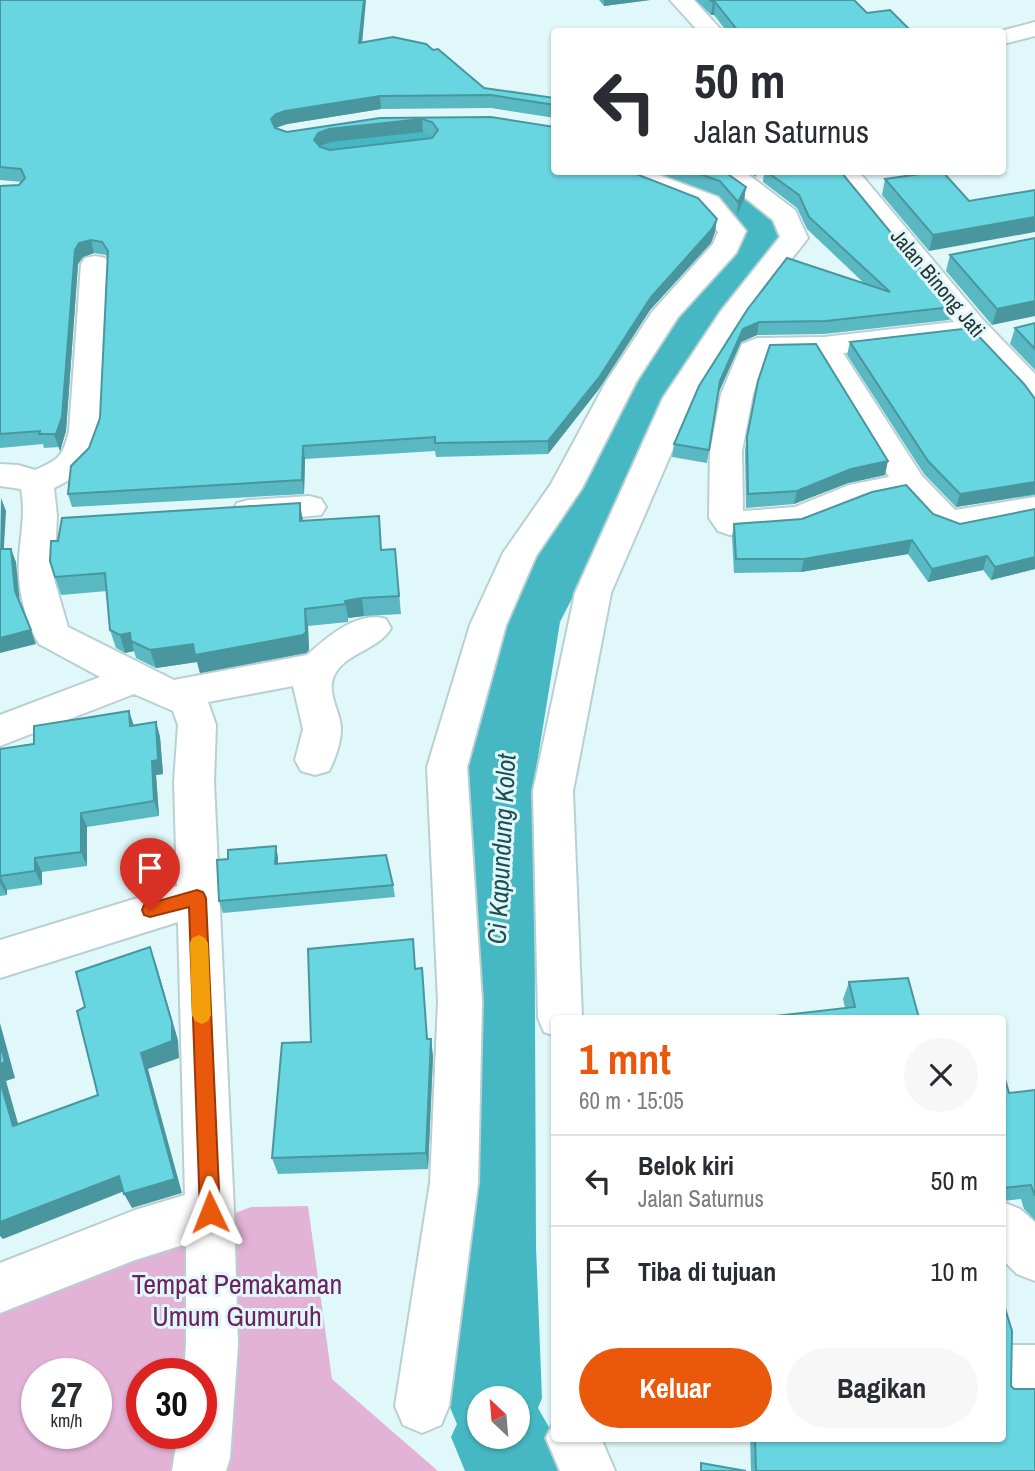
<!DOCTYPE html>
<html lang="id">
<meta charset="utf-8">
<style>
body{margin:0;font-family:"Archivo Narrow",sans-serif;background:#f7f7f7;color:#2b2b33;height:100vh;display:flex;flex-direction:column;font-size:26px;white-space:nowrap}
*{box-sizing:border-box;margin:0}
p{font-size:23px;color:#7c7c81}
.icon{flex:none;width:38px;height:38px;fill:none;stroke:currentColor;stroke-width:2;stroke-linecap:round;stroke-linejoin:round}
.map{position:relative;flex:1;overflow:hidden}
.side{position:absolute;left:551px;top:1015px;width:455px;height:427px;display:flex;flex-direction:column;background:#fff;border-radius:7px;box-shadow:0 2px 5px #0004}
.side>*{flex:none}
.hud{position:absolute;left:551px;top:28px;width:455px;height:147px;border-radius:7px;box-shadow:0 2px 5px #0004;background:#fff;color:#2b2b33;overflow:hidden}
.needle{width:46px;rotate:334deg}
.fabs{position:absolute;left:467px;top:1386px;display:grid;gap:14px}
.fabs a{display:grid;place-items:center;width:63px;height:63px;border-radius:50%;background:#fff;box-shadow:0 2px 5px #0004;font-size:35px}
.speed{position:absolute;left:21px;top:1358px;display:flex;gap:14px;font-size:35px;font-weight:700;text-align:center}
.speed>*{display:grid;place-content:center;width:91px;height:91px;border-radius:50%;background:#fff;box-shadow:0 2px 5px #0004;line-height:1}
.speed small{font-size:18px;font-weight:400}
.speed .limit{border:10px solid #d22;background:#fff;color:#111}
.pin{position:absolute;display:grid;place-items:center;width:60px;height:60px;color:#fff;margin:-72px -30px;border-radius:50% 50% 50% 0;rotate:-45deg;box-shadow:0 0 7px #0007}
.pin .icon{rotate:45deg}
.me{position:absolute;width:77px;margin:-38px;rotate:358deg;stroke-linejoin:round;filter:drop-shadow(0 0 5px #0008)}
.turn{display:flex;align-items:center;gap:24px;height:147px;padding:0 28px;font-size:32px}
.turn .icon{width:91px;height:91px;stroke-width:2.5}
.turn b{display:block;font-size:49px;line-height:60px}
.round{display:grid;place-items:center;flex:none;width:74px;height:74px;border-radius:37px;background:#f7f7f7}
.head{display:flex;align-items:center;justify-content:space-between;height:119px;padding:0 28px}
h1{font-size:42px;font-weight:800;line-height:52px;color:#ea580c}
.action{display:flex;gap:14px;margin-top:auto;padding:14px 28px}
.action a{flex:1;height:80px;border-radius:42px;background:#ea580c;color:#fff;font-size:28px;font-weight:800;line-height:80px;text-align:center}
.action a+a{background:#f7f7f7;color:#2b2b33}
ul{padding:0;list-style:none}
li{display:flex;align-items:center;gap:21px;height:91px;padding:0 28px;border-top:2px solid #e1e1e2}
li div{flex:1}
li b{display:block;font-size:26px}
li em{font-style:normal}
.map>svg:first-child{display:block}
.green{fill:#e3b2d7;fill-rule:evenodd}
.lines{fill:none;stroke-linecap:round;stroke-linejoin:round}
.river{fill:#46b8c3;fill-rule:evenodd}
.minor-casing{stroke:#b9d0d3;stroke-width:4}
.minor{fill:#fff;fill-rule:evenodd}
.wall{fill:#59b8c2;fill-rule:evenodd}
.shaded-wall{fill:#49969e}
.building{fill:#68d6e1;stroke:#49969e;stroke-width:2;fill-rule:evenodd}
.route{fill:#ea580c;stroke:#983908;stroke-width:2}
.slow{fill:#f59e0b}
.labels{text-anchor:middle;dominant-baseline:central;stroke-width:6;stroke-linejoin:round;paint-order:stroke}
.far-street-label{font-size:21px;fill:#273131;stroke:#e0f8fa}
.water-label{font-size:26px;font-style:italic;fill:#1d4e53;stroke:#e0f8fa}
.near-park-label{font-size:28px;fill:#6e2261;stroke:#e0f8fa}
</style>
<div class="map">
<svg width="1035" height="1471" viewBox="0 0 1035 1471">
<rect width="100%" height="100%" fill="#e0f8fa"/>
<path class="green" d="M308,1206L332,1379L438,1471H0V1303L251,1207ZM37,1374H96V1433H37ZM142,1374H201V1433H142Z"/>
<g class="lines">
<path class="river" d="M503,118L555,130V158L503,146L368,148L321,156L305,152L298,142L305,132L368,120Z
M646,172H712L731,179L772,201L780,211L785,243L744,298L663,421L560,622L534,782L536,1247L542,1398L538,1408L554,1436L569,1471H465L451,1437L457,1424L446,1398V1247L462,782L494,622L606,420L704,280L735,242L731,218L697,199L653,182ZM480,1398H518V1437H480Z"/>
<g class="minor-casing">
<path id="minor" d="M670,0H694L723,32H699Z
M1035,22V36L1003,44V32H997Z
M616,172H651L718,197L746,231L736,253L678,317L636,382L582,488L536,556L506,625L467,767L482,1001L478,1183L449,1406L441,1425L422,1433L403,1425L395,1406L430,1183L438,1001L427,767L470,625L503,553L551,484L606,382L652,312L713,244L718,232L698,209L620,178Z
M707,172H745L795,210L808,238L743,321L695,398L611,593L573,791L582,1018H555V1036L544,1032L538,1018L533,791L575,593L663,398L721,311L780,237L773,220L727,183L711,178Z
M832,172H859L983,320L1035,374V402L1024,399L968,339L843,353L922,476L955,510L1035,497V519L957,535L931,526L903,496L868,503L799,530L730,535L718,531L709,518L710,451L721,394L742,344L757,338L824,337L954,322ZM815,355L889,477L849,485L795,507L743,511L742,451L753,394L766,356Z
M95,256L105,258L109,264L101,431C94,465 84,473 54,488L57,516L54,579L68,627L174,680L307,655C327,637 358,610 386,619L391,628C379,650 344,653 334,676C326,693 341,712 341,729C341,743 335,759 329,771L315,775L301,771L295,760L303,729L293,686L208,702L216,725L214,782L234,1212L238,1345L230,1458L226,1471H172L178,1433H201V1374H184L186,1345V1244L135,1260L0,1313V1263L135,1210L185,1195L178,922L0,978V940L177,886L174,782L178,725L173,711L134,694L0,746V715L100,677L39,644C25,620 17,588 19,560C20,537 26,513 21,489L0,486V464L18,465L35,470C58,460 63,457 69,431L81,264L85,258Z
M309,496L321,499L326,507L321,515L249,522L237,519L232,511L237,503L249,500Z
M1003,1202L1020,1209L1035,1222V1281L1017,1274L1003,1260Z
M1003,1345H1035V1397H1003Z
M555,1419V1438H601L615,1471H560L546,1438Z"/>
</g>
<use href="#minor" class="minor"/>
</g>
<path class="wall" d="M0,0L433,50L484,88L555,98V118L491,108L381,109L287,124L278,127L277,128L287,132L380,118L491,117L555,172L717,219L715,232L711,243L650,310L599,389L548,454L436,457L435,451L305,459L304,494L72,507L68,494L89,448L100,418L108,259L106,255L94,253L83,257L78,264L66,431L60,451L59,447L44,448L43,444L0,448V186L19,185L22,182L0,180ZM423,132L433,136L432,138L330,150L319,147L331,142Z
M599,0H650L604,6Z
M696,0H854L867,13L912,32H727L714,15H711Z
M657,172H725L746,187L744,200L737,215L719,195Z
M748,172H758L756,177Z
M764,172H841L952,307L949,320L824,334L757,335L741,342L718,394L707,463L672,457L674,444L747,310L865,284L807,229L797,208L763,182Z
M885,179L969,201L929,251L882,195Z
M1035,238L992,325L946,271L950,255Z
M1035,323V370L1010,344L1015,328Z
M850,342L1035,399V495L956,507L924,474L847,355Z
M747,437L885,475L848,483L794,504L746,508L745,451Z
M1035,509V569L991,580L983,570L928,582L908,554L801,572L734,573L732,537L734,524L933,514L960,524Z
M303,521L382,550L395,549L401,614L364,616L348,618V622L308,626L309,650L306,653L200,673L197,662L156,668L136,658L134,651L125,653L116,648L110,630L107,591L61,595L55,577Z
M156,722L160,737L163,774L156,775L159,816L87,827V866L42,872V885L7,890V895L0,896V749Z
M276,846L278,858V863L393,885L395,897L223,913L219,901L228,859Z
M416,969L428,1039L433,1056L428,1169L278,1174L272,1158Z
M849,982L919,1018L845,1008L843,999Z
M1003,1072L1009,1093L1035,1090V1220L1024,1209L1021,1199L1003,1201Z
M1011,1386L1014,1389L1035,1471H751L750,1438H1003Z"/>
<path class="shaded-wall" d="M364,0H366L361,56L359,43Z
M604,0H650L604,6Z
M713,2H715L714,15H711Z
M380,96L381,109L287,124L278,127L273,132L271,119L276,114L285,111Z
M422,119L423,132L331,142L320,146L315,153L314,140L318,133L329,129Z
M746,187L744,200L737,215L738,202Z
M1035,217V232L929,251L933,235Z
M717,219L715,232L711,243L650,310L599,389L548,454V441L651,297Z
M91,240L94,253L83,257L78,264L66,431L60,451L55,437L75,250L79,243Z
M1035,301V316L992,325L997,309Z
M759,322L757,335L741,342L718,394L707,463L720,381L743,329Z
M303,446L305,459L304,494L302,480Z
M888,461L885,475L848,483L794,504L797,491L851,469Z
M1035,482V494L956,507L960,494Z
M1,498L6,511L3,563L0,556Z
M300,503L303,521H300Z
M912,540L908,554L801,572L804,559Z
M11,549L16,562L20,604L15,591Z
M987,556L983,570L928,582L932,569Z
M1035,557V569L991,580L995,567Z
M362,598L364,616L348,618L345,601Z
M305,609L308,626L309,650L306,653L200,673L197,662L156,668L150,650Z
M31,630L36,644L0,653V638Z
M130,633L134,651L125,653L120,635Z
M129,711L134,726H130Z
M156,722L160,737L163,774L156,775L159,816L154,801L152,761Z
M81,813L87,827V866L81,852Z
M276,846L278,858V876L275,864Z
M35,858L42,872V885L35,871Z
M0,876L7,890V895L0,883Z
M150,947L156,964L178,1040L179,1058L148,1069L182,1193L132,1208L124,1194Z
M0,1023L15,1078L6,1081L23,1141L13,1126L0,1081Z
M431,1039L433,1056L428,1169L426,1153Z
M119,1176L127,1190L3,1239L0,1236V1222Z"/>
<path class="building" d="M0,0H364L359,43L393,37L426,44L433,50L438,49L484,88L555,98V105L491,95L380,96L285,111L276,114L271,119L275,128L287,132L380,118L491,117L555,127V172H631L698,198L717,219L712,229L651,297L600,376L548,441L435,443V437L303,446L302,480L68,494L71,466L89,448L100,418L108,251L102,242L91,240L79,243L75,250L62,417L55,437L56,434H39L40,431L0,434V186L19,185L25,178L21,169L0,167ZM422,119L432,122L438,130L432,138L330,150L320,147L314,140L318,133L329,129Z
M710,0H854L867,13L890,10L912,32H739L715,2H713Z
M694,172H725L746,187L738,202L720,181Z
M767,172H841L952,307L826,321L759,322L743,329L720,381L709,450L674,444L699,386L747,310L787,258L890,292L809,217L799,195Z
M934,172H943L969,201L1035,190V217L933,235L885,179Z
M1035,238V301L997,309L950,255Z
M1035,323V349L1015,328Z
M971,328L1024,384L1035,399V482L960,494L928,461L850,342Z
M816,344L888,461L851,469L797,491L748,494L747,437L758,381L770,345Z
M906,485L933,514L960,524L1035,509V557L995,567L987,556L932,569L912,540L804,559H736L734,524L802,519L872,492Z
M300,503V521L379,516L381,550L395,549L399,596L362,598L345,601L346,604L305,609L306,632L303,635L195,655L193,644L150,650L131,641L130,633L120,635L110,630L105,573L55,577L50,561L51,541H58L62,518Z
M0,549H11L15,591L31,630L0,638Z
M129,711L130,726L156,722L158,760L152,761L154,801L81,813V852L35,858V871L0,876V749L34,744V726Z
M276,846L275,864L386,855L393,885L219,901L217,860L228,859V850Z
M413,939L415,969L422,968L427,1039H431L426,1153L272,1158L282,1043L311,1042L308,949Z
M150,947L172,1023V1041L141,1053L175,1179L124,1194L119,1176L0,1222V1081L13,1126L98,1095L77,1011L85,1007L76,972Z
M908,978L919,1018H758L855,1007L849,982Z
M0,1044L5,1062L0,1064Z
M1003,1072L1009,1093L1035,1090V1196L1031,1185L1003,1188Z
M1003,1302L1012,1331L1011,1386L1014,1389H1035V1471H756L755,1438H1003Z
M701,1463L746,1471H701Z"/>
<path class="route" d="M197,890L203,892L206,898L220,1212L217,1219L210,1221L203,1219L200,1212L189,907L150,917L144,915L142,910L144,905Z"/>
<path class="slow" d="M199,935L205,938L208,943L211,1015L208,1021L202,1024L195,1021L192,1015L190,943L192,938Z"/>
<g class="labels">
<g class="far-street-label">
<text transform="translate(938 283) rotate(50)">Jalan Binong Jati</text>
</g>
<g class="water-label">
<text transform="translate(501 849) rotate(-87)">Ci Kapundung Kolot</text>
</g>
<g class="near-park-label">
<text x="237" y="1284">Tempat Pemakaman<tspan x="237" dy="32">Umum Gumuruh</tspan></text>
</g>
</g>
</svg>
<div class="fabs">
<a><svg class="needle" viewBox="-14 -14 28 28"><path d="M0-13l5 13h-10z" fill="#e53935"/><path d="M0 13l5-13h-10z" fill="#7c7c81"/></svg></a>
</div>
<div class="speed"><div>27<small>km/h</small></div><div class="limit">30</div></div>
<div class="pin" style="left:150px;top:910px;background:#d93025"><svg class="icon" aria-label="arrive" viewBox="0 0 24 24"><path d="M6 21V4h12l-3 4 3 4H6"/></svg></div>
<svg class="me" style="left:210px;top:1212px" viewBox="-20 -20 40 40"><path d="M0-17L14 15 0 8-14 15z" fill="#ea580c" stroke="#fff" stroke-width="4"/></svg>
<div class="hud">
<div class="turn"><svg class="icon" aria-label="left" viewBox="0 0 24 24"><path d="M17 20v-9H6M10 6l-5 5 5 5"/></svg><div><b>50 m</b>Jalan Saturnus</div></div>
</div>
<section class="side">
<div class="head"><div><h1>1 mnt</h1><p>60 m · 15:05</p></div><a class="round"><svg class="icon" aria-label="close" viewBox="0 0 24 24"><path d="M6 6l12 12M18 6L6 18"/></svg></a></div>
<ul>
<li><svg class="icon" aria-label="left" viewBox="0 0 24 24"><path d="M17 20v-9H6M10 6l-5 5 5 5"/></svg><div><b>Belok kiri</b><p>Jalan Saturnus</p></div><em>50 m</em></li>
<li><svg class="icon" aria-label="arrive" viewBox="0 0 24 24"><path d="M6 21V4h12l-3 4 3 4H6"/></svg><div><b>Tiba di tujuan</b></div><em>10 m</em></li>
</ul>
<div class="action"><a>Keluar</a><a>Bagikan</a></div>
</section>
</div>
